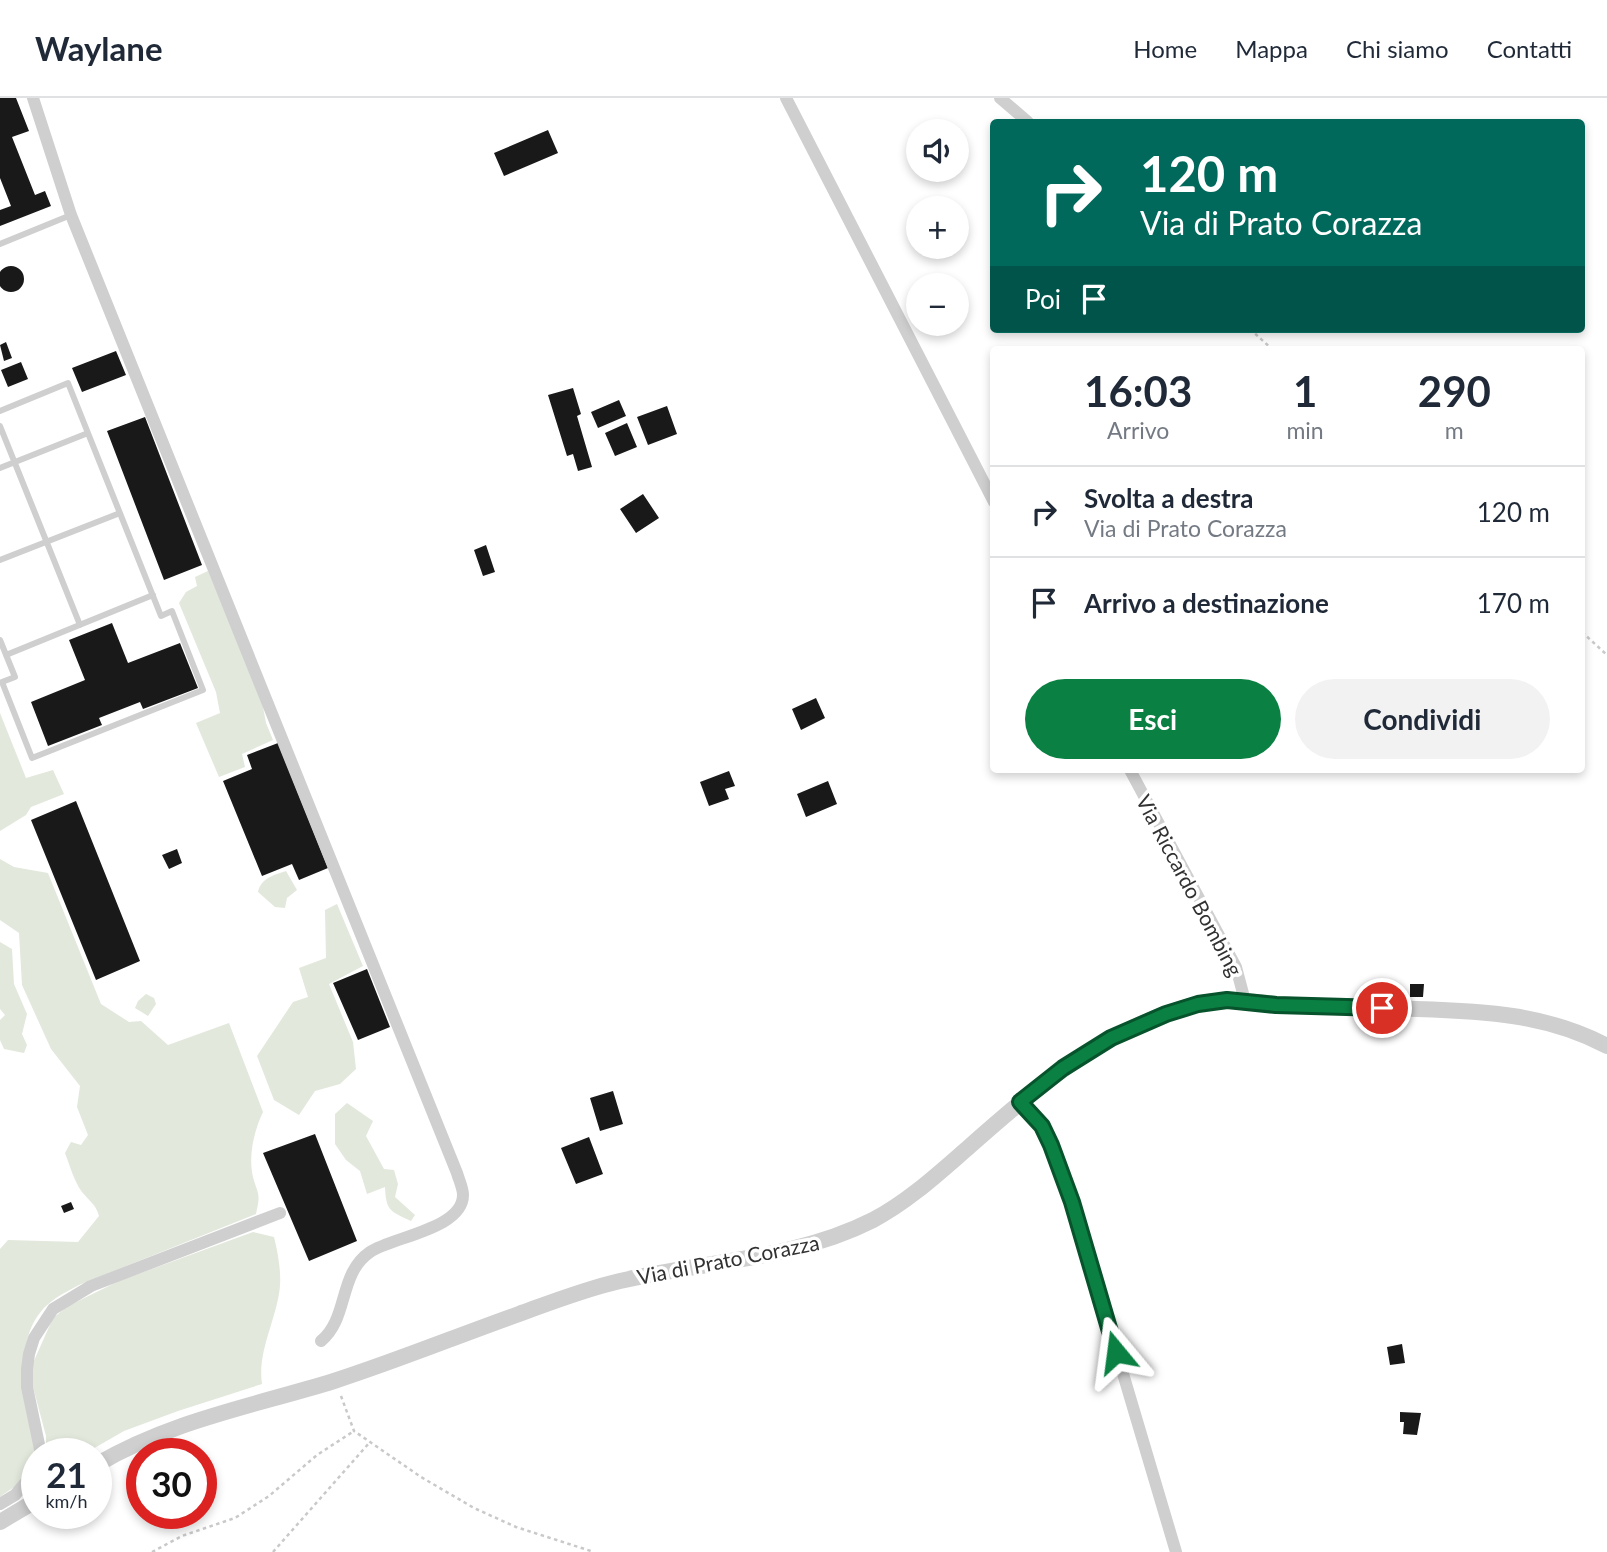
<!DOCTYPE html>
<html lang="it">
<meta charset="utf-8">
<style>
body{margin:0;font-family:Lato,sans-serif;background:#f2f2f3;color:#1f2937;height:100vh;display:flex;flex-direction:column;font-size:26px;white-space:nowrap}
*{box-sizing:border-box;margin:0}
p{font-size:23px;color:#747a83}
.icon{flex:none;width:38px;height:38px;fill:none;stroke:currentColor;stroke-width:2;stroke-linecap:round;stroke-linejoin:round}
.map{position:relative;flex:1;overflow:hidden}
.side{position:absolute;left:990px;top:248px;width:595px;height:427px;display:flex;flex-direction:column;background:#fff;border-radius:7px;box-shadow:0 4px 10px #0003}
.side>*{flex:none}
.top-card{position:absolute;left:990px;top:21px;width:595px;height:214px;border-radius:7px;box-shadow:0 4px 10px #0003;background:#00695c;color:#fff;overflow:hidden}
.tools{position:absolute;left:906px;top:21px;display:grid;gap:14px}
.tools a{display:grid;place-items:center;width:63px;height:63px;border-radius:50%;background:#fff;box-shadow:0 4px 10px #0003;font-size:35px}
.speed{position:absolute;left:21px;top:1340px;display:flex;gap:14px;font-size:35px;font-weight:700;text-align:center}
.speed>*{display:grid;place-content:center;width:91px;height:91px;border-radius:50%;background:#fff;box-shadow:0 4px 10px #0003;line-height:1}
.speed small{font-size:18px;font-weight:400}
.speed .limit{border:10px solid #d22;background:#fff;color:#111}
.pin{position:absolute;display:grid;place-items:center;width:60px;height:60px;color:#fff;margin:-30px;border:4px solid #fff;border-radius:50%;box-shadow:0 2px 7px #0007}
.me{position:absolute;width:77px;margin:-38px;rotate:344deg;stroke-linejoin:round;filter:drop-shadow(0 0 5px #0008)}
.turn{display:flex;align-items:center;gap:24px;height:147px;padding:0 35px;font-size:32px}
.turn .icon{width:91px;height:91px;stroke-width:2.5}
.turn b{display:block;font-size:49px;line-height:60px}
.then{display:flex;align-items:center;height:66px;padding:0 35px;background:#0003;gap:14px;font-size:26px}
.eta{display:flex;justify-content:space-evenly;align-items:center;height:119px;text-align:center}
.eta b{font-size:42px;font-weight:700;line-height:49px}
.action{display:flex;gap:14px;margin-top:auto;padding:14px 35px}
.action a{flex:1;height:80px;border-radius:42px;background:#0b8043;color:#fff;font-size:28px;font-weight:700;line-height:80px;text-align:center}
.action a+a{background:#f2f2f3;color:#1f2937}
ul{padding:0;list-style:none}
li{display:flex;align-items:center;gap:21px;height:91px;padding:0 35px;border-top:2px solid #e0e1e3}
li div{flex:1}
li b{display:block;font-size:26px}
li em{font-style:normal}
header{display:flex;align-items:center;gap:42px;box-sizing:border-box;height:98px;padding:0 35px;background:#fff;border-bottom:2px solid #e0e1e3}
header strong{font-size:33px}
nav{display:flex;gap:38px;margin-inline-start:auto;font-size:24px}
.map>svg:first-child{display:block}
.green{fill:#e2e8dc}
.building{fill:#191919}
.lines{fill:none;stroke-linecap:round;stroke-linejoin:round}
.path{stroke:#c9c9c9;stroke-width:2.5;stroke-dasharray:3.5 3.5;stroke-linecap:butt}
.service{stroke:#cfcfcf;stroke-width:6}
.minor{stroke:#cfcfcf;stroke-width:12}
.tertiary{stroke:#cfcfcf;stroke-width:16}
.route-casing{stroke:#07532c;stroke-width:18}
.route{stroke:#0b8043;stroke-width:12}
.labels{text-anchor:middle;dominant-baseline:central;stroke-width:7;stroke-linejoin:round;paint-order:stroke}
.street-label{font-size:21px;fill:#323232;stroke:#fff}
</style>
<header>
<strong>Waylane</strong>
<nav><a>Home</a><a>Mappa</a><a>Chi siamo</a><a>Contatti</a></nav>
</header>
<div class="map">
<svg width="1607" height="1454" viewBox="0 0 1607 1454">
<rect width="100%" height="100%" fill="#fff"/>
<path class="green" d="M208,473L261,598L266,625L273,642L242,656L245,669L219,679L196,625L220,615L216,594L179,505L186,494L197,488L195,479Z
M0,615L26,680L53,672L64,696L31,709L26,717L0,733Z
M0,761L14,769L48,775L101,906L129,924L141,923L168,947L229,925L263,1014C254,1033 248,1058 253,1079C258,1098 261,1094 256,1116L79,1187C72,1191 63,1195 56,1200C10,1231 27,1288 34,1333C36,1347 37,1364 29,1375C22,1385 9,1392 0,1399V1151L8,1142L78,1144L99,1118C96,1106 89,1103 82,1094C74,1083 70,1068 65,1055L71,1044L81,1047L88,1037L77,1009L80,988L51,951L22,887L19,835L0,822Z
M286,773L297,792L287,800L285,810L275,809L258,794C261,780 274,777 286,773Z
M337,806L363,868L329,886L353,944L356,971L340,986L315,993L299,1017L274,1002L257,958L293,904L308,899L299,870L326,860L325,812Z
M0,844L12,851L14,886L27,916L22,936L27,947L24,955L4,951L0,942V922L5,917L0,911Z
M146,896L154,900L156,906L148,918L135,910L138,903Z
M347,1005L373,1023L366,1038L384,1071L394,1072L398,1086L395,1099L415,1117L411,1123C390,1113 386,1113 385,1089L367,1096L360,1073L346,1062L335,1046V1016Z
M253,1134L274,1139C278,1155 281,1172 280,1188C277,1221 257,1253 262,1286L178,1313L124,1333L84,1356H46V1338L33,1289V1265L53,1220L68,1208L119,1183Z"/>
<path class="building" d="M0,0H16L29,33L12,39L35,97L45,93L51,108L0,128V112L11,108L0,80Z
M548,32L558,55L504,78L494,55Z
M-2 181a13 13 0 1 1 26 0a13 13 0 1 1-26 0Z
M6,244L12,260L4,263L0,247Z
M116,253L126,277L82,294L72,270Z
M21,264L28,281L8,289L1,272Z
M573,290L581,316L577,318L592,369L578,373L573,356L567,358L548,297Z
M619,302L626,318L598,330L591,314Z
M667,308L677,336L648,347L637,319Z
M145,319L202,467L164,482L107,333Z
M627,325L637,349L615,358L605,335Z
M643,396L659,420L636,435L620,411Z
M486,447L495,474L483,478L474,452Z
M112,525L128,565L180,545L198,590L143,611L140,604L99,620L102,627L48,648L31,604L85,582L69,542Z
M816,600L825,620L801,632L792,611Z
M278,645L328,770L299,782L292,766L262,778L223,683L252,671L247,657Z
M729,673L735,688L725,691L729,701L709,708L700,684Z
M828,683L837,706L806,719L797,696Z
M76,703L140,863L96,882L31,722Z
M177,751L182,765L169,771L162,757Z
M367,871L390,929L358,942L333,885Z
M1410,886H1424L1423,899H1410Z
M613,993L623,1026L600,1033L590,1000Z
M315,1036L357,1143L309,1163L263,1055Z
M589,1039L603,1076L576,1086L561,1050Z
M71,1104L74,1111L64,1115L61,1108Z
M1402,1246L1405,1265L1390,1267L1387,1249Z
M1400,1314L1421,1315L1417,1337L1403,1336L1404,1324H1400Z"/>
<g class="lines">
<path class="path" d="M1250,231L1273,252
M1582,534L1607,557
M341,1298L354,1333L421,1379L474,1410L516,1429L594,1454
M152,1454L182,1438L235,1420L269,1398L317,1357L354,1333
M273,1454L370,1344"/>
<path class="service" d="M0,146L71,117
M0,313L68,285L161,518L172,513L203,592L32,660L2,584L15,579L0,542
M0,328L80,527
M0,370L88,335
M0,462L120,415
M6,557L153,497"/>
<path class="minor" d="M33,0L71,117L457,1075C459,1082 463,1090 463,1097C463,1131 392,1139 370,1154C338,1176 349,1220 321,1243
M786,0L994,404
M1000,0L1028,24
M1130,672L1236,869L1245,903
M1020,1004L1042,1028L1051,1047L1072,1104L1176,1454
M41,1356L27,1289V1271L29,1256L34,1240L53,1211L91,1188L280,1115
M0,1406L15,1397L37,1371"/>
<path class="tertiary" d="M96,1367C170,1323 253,1308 334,1283C396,1263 457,1238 519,1216C552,1204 585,1191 620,1183C705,1163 794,1162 873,1122C909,1103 940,1074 970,1048C1038,988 1107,929 1197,906C1229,898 1261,906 1294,907C1335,908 1376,910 1417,911C1483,913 1547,916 1607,948
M0,1424L37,1402"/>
</g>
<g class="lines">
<g class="route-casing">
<path id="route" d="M1116,1254L1072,1104L1051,1047L1042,1028L1020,1004L1063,970L1111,940L1166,916L1198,906L1227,902L1276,907L1382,910"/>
</g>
<use href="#route" class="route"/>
</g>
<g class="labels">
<g class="street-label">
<text transform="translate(1190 787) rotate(62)">Via Riccardo Bombing</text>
<text transform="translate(728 1161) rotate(-11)">Via di Prato Corazza</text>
</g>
</g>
</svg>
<div class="tools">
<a><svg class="icon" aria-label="sound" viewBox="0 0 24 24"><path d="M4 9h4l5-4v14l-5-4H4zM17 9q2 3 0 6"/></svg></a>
<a>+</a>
<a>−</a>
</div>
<div class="speed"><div>21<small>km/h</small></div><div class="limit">30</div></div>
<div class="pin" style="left:1382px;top:910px;background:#d93025"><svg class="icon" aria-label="arrive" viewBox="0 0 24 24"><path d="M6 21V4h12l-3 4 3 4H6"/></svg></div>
<svg class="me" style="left:1116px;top:1254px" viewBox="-20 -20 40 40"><path d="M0-17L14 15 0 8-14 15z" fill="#0b8043" stroke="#fff" stroke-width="4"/></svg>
<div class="top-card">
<div class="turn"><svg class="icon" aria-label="right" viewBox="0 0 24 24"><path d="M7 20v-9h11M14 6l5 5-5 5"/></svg><div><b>120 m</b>Via di Prato Corazza</div></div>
<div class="then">Poi<svg class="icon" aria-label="arrive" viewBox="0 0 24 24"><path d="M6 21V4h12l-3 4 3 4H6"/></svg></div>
</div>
<section class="side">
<div class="eta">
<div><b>16:03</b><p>Arrivo</p></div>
<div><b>1</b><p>min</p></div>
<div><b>290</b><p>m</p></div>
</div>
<ul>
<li><svg class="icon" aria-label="right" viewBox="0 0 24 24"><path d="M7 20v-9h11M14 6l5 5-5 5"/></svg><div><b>Svolta a destra</b><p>Via di Prato Corazza</p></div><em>120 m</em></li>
<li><svg class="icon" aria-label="arrive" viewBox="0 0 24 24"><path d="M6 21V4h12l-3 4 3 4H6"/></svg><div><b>Arrivo a destinazione</b></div><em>170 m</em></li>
</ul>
<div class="action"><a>Esci</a><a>Condividi</a></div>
</section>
</div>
